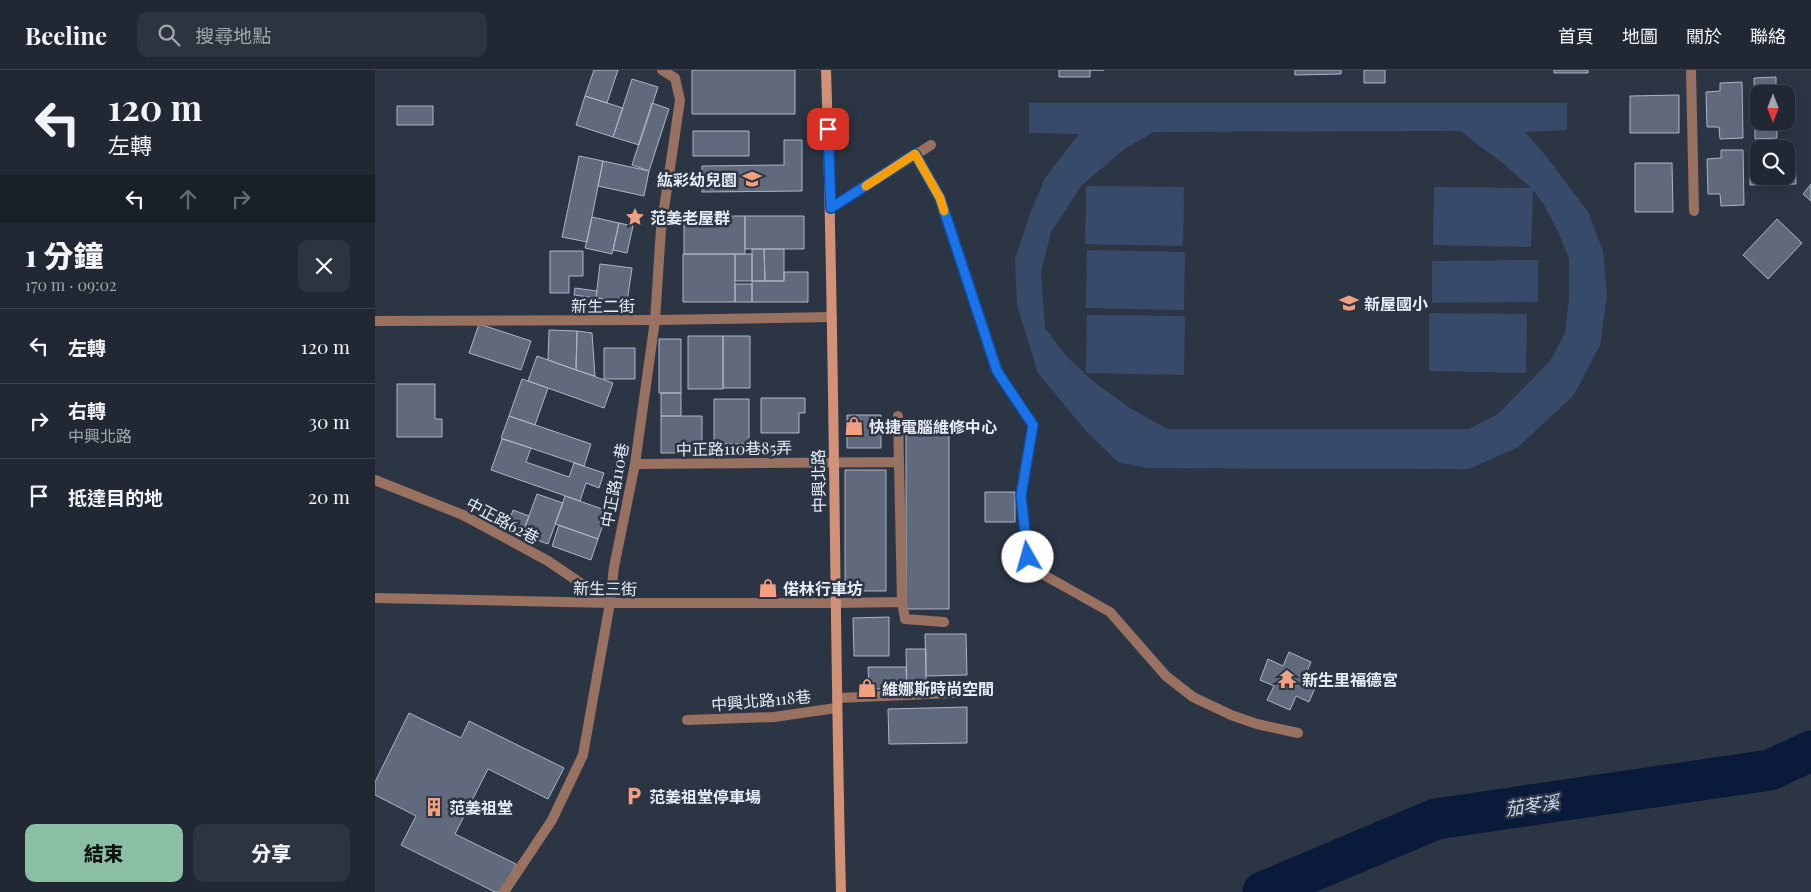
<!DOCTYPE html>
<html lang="zh-TW">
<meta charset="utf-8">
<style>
body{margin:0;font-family:"Playfair Display","Noto Sans TC",serif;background:#2d343f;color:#f1f3f6;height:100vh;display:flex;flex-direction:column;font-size:19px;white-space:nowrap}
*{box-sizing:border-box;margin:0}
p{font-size:16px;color:#a2a6ac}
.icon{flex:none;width:28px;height:28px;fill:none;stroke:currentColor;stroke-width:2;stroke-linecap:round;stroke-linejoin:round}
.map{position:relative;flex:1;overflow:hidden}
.details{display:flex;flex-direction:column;background:#212833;width:375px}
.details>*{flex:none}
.banner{background:#212833;color:#f1f3f6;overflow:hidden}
.needle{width:32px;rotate:180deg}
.fabs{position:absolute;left:1375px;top:15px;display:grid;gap:10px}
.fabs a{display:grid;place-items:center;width:45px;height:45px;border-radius:10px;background:#212833;box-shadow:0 5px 20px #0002,0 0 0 1px #3e444e;font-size:25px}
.pin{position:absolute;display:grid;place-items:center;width:42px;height:42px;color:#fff;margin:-21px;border-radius:10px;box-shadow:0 2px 8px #0006}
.me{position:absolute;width:55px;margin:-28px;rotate:353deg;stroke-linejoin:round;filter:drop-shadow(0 0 4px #0008)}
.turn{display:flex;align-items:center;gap:18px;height:105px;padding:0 25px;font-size:22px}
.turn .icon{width:65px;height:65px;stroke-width:2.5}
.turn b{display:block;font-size:35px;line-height:42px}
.lanes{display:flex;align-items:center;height:48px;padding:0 25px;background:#0003;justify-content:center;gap:25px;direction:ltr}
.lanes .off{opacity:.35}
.round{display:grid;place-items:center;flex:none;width:52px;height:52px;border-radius:10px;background:#2d343f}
.overview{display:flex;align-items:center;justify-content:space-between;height:85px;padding:0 25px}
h1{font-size:30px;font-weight:800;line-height:38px}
.action{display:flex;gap:10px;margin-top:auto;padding:10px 25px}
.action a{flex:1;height:58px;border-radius:10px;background:#8abfa5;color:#111;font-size:20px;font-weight:800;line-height:58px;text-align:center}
.action a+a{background:#2d343f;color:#f1f3f6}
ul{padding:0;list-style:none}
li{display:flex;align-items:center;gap:15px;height:75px;padding:0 25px;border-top:1px solid #3e444e}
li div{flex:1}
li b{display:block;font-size:19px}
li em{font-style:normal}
header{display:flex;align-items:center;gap:30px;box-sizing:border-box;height:70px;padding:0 25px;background:#212833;border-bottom:1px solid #3e444e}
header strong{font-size:24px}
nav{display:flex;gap:28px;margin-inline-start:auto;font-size:18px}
.search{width:350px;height:45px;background:#2d343f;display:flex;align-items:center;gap:12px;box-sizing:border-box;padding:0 18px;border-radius:10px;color:#a2a6ac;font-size:19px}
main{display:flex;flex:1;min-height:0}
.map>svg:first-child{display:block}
.green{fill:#384a6a;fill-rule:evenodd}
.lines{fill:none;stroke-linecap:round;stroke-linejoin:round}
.river{stroke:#091a3a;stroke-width:41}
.building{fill:#606a7c;stroke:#a9b5c8;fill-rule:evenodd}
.lane{stroke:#997161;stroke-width:10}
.street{stroke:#997161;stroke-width:10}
.secondary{stroke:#d19278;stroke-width:10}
.route-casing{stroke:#114b97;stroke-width:12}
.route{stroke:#1a73e8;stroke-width:9}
.slow{stroke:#f59e0b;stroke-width:9}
.labels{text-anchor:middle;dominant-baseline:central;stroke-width:5;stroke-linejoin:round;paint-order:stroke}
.poi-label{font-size:16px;font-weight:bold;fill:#e6ecf6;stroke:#2c3544;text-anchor:start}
.street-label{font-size:16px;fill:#e6ecf6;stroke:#2c3544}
.water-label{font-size:18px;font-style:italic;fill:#ccdbf4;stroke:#2c3544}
</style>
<header>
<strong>Beeline</strong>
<div class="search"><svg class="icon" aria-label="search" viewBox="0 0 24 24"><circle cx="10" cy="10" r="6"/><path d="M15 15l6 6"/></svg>搜尋地點</div>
<nav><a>首頁</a><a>地圖</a><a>關於</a><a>聯絡</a></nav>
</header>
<main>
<section class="details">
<div class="banner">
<div class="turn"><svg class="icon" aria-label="left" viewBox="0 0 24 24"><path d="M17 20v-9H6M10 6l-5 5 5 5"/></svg><div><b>120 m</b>左轉</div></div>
<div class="lanes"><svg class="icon" aria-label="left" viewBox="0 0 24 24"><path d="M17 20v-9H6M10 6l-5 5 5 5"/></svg><svg class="icon off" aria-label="ahead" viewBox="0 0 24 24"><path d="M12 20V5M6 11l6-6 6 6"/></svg><svg class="icon off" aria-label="right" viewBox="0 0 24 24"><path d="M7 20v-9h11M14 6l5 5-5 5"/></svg></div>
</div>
<div class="overview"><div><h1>1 分鐘</h1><p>170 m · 09:02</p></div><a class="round"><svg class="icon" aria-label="close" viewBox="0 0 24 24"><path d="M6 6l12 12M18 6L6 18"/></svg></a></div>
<ul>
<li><svg class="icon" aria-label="left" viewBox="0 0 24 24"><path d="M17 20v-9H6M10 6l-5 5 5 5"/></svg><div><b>左轉</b></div><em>120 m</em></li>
<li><svg class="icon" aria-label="right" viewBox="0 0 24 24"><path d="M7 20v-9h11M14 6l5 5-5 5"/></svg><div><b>右轉</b><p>中興北路</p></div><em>30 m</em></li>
<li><svg class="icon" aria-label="arrive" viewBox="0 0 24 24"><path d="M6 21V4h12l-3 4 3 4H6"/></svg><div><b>抵達目的地</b></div><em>20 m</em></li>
</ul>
<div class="action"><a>結束</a><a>分享</a></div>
</section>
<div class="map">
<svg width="1436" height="822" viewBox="0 0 1436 822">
<rect width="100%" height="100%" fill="#2c3544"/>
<path class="green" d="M654,33H1192V60L1150,62L1171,86L1213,142L1228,181L1232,226L1225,275L1199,325L1143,377L1094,399L772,398L743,392L710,360L663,303L642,235L640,189L655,144L670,108L704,64L654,63ZM779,62L1085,61L1130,95L1156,118L1059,117L1058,175L1156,177L1158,120L1168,133L1183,161L1194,189V228L1190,263L1175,291L1123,344L1094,359H792L755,338L719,312L691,286L670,258L666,202L676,162L707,115L751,78Z
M711,116L809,117L808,176L710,174Z
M712,180L810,182L809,240L711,238Z
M1163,190V232L1057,233V191Z
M1054,243L1152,244L1151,303L1054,301Z
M712,245L810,246L809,305L711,303Z"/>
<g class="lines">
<path class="river" d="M888,822L1061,749L1395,700L1436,681"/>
</g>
<path class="building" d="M219,0H243L232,33L210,26Z
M317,0H420V44H317Z
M684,0H729H715V7H684Z
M920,0H966V4L920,5Z
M989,0H1010V13H989Z
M1179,0H1213V3H1179Z
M1401,7V18H1414L1415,52L1402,53V68L1380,69L1379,8ZM1384,24H1411V51H1384Z
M257,9L283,17L264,75L238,67Z
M1367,12L1368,68L1345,69L1344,57H1332L1331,22L1345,21V13Z
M1304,25V63H1255V26Z
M210,26L248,38L238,67L201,55Z
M277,33L294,39L274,101L257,95Z
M22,36H58V55H22Z
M318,61H374V86H318Z
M409,70H427V121L327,122V96L409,95Z
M1346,80H1368L1369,135L1346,136L1345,124H1333L1332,89L1346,88Z
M204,86L228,91L212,172L187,167Z
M1411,87H1420L1421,114L1375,115V88H1384V106H1411Z
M228,91L274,101L269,126L223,116Z
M1260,93H1297L1298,142H1260Z
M1436,114V131L1428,124Z
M309,146H370V184H309Z
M370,146H429V179H370Z
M217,147L244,153L237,184L210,178Z
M1402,149L1427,173L1393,209L1368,185Z
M244,153L258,156L252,183L238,180Z
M377,179H389L390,211H377Z
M389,179H409V211H390Z
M175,181H208V206H194V223H175Z
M308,184H360V232H308Z
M360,184H377V211H360Z
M225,194L257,198L252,232L221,228Z
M409,202H433V232H377V211H409Z
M360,214H377V232H360Z
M200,218L222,221L221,228L199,225Z
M104,254L156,271L146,300L94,283Z
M174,260L202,261L201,300L173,290Z
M202,261L217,263L220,306L201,300Z
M313,266H348V319H313Z
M348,266H375V318H348Z
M284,269H306V323H284Z
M229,278H260V309H229Z
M162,286L238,313L229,338L153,311Z
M147,309L173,318L160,355L134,346Z
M22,314H60V349H67V367H22Z
M286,323H306V346H286Z
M386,328H430V343H424V363H386Z
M339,329H374V374H339Z
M472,345H506V378H472Z
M134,346L216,374L209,396L126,368Z
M286,346H327V383H286Z
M531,352H574V539H531Z
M127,369L156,378L151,392L194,407L199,393L229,403L224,418L211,413L205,431L116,400Z
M470,400H511V521H470Z
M610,422H640V452H610Z
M162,424L188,433L173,474L147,465Z
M190,426L233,441L223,469L180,454Z
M138,440L154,446L147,465L131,460Z
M184,455L223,469L216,490L177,476Z
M514,547V586H479L478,548Z
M550,564H591L592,605L551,606Z
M531,579H551V618L532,619Z
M914,582L936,592L930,606L943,611L934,632L921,626L915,640L892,630L899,616L885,610L893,589L908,596Z
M493,597H531L532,619H494Z
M592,637V673L514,674L513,639Z
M34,643L86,668L94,651L189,698L173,729L113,699L80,764L141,794L127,822H120L26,775L41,746L0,725V712Z"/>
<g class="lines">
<path class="lane" d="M540,85L565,128L622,301L658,355L645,426L653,487L669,505L735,542L791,606L818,627L856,645L882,654L923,663
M456,138L556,75
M523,346L527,532
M260,394L524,392
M0,410L88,445L173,491L235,533
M460,533L527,532L530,549L569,552
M462,628L601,622
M312,650L399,647L461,638
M129,822L177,750L208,685L235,533L239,497L260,394L280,250L286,159L305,30L300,8L287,0"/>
<path class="street" d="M1316,0L1319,141
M0,251L280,250L457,247
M0,528L235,533H460"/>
<path class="secondary" d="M451,0C460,274 459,548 466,822"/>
</g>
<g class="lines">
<g class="route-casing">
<path id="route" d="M453,59L456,138L540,84L565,128L622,301L658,355L646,426L653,487"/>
</g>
<use href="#route" class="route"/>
<path class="slow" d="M491,116L540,84L565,128L569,141"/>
</g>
<defs>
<g id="school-bare" transform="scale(1.5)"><path d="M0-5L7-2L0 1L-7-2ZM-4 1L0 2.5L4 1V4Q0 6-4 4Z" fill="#f2a07f" stroke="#2c3544" stroke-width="2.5" paint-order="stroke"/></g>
<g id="sight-bare" transform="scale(1.5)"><path d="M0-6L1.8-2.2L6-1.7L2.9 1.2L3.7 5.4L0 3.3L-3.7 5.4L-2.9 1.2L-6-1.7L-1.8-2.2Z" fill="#f2a07f" stroke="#2c3544" stroke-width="2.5" paint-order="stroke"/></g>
<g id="shop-bare" transform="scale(1.5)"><path d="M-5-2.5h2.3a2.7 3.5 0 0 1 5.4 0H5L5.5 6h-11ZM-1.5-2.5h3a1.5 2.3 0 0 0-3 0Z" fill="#f2a07f" stroke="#2c3544" stroke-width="2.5" paint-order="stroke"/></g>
<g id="temple-bare" transform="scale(1.5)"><path d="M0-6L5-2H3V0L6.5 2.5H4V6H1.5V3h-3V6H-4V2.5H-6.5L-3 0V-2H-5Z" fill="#f2a07f" stroke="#2c3544" stroke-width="2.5" paint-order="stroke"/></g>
<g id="parking-bare" transform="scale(1.5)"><path d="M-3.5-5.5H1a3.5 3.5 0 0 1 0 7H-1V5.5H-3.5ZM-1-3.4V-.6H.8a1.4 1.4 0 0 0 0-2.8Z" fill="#f2a07f" stroke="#2c3544" stroke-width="2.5" paint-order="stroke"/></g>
<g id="building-bare" transform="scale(1.5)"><path d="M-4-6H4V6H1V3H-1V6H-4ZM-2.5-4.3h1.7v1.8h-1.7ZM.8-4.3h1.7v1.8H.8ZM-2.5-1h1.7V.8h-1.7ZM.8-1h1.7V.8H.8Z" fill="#f2a07f" stroke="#2c3544" stroke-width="2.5" paint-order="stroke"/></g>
</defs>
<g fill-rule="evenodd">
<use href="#school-bare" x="377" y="109"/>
<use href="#sight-bare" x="260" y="147"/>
<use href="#school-bare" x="974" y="233"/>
<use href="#shop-bare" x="479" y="356"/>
<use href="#shop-bare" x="393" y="518"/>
<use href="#temple-bare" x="912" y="609"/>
<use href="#shop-bare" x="492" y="618"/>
<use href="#parking-bare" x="259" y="726"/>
<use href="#building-bare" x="59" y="737"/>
</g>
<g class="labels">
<g class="poi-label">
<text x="362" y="109" text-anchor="end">紘彩幼兒園</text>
<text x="275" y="147">范姜老屋群</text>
<text x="989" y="233">新屋國小</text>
<text x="494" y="356">快捷電腦維修中心</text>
<text x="408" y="518">偌林行車坊</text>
<text x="927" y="609">新生里福德宮</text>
<text x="507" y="618">維娜斯時尚空間</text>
<text x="274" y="726">范姜祖堂停車場</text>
<text x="74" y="737">范姜祖堂</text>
</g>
<g class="street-label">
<text x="228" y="235">新生二街</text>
<text transform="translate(359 378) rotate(-1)">中正路110巷85弄</text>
<text transform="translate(443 411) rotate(-91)">中興北路</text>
<text transform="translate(239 415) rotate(-79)">中正路110巷</text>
<text transform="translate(128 450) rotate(28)">中正路62巷</text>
<text transform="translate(230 518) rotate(1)">新生三街</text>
<text transform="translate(386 630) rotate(-5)">中興北路118巷</text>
</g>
<g class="water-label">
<text transform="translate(1157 735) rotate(-8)">茄苳溪</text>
</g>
</g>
</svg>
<div class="fabs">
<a><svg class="needle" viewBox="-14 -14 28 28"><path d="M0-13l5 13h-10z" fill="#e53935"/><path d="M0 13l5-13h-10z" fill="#a2a6ac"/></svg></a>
<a><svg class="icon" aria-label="search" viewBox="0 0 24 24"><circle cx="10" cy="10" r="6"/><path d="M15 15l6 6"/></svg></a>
</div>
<div class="pin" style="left:453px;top:59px;background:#d93025"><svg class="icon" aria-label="arrive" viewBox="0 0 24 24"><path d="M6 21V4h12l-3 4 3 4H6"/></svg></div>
<svg class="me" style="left:653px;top:487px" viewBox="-20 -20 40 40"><circle r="19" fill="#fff"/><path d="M0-13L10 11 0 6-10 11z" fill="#1a73e8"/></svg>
</div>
</main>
